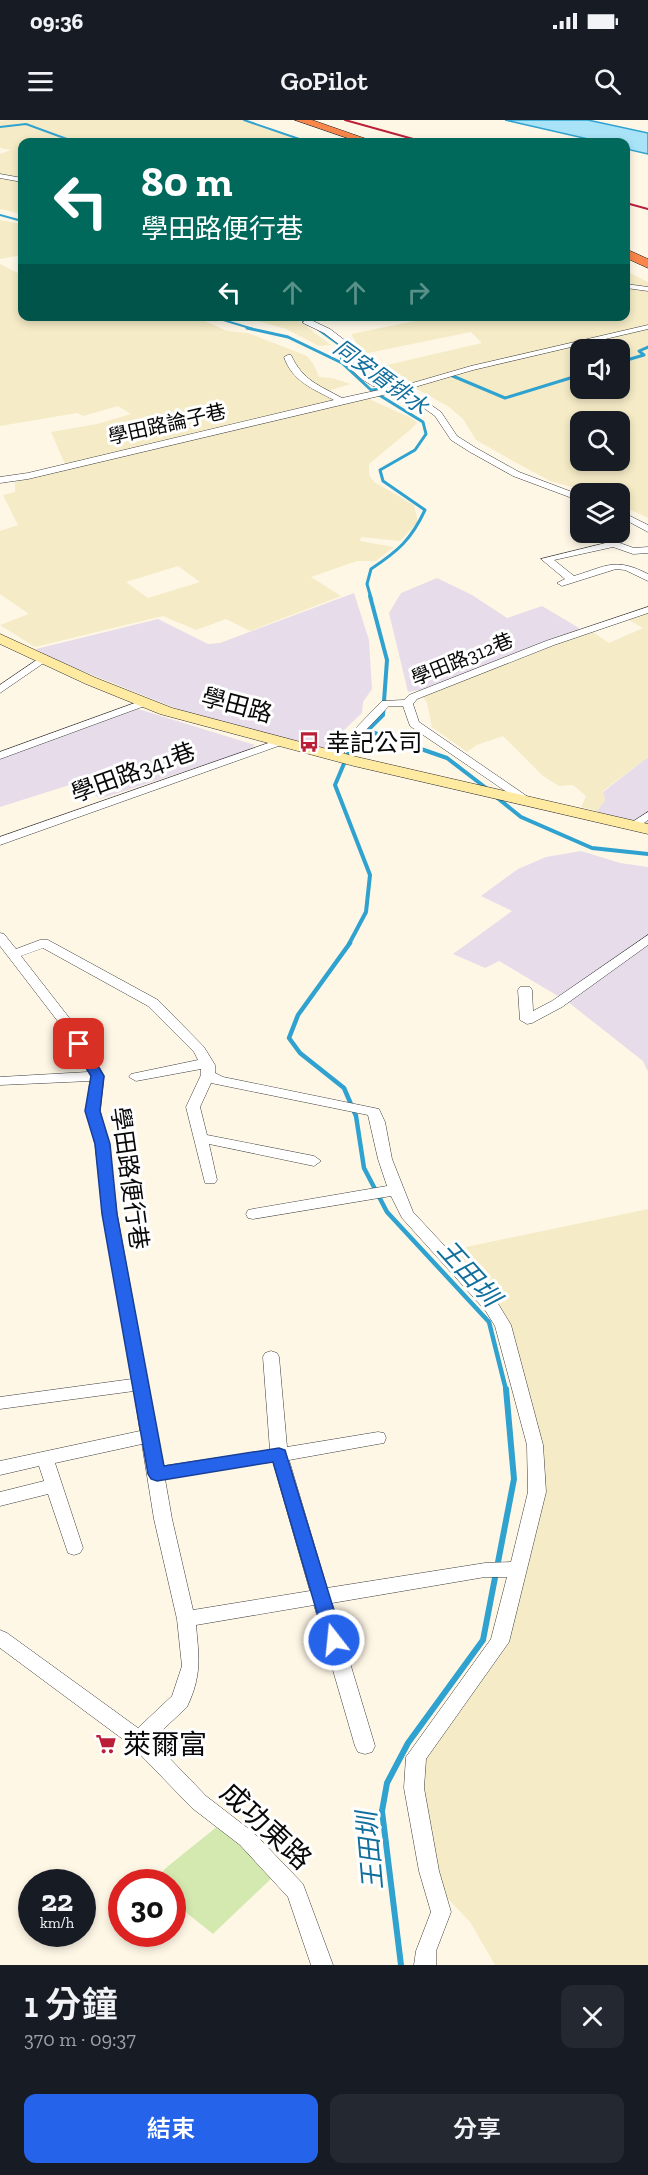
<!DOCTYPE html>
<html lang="zh-TW">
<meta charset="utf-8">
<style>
body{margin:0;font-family:"Zilla Slab","Noto Sans TC",serif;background:#242831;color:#f1f3f6;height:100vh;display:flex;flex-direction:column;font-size:22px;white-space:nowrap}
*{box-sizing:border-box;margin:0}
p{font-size:20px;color:#9ea1a6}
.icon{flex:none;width:33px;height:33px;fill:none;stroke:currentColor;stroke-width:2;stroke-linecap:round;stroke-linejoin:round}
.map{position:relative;height:1845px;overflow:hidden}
.side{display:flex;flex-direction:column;background:#171b24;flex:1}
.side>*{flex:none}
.banner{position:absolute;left:18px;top:18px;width:612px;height:183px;border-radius:12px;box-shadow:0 3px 9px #0003;background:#00695c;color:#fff;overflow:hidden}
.fabs{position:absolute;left:570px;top:219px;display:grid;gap:12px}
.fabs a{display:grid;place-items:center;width:60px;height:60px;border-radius:12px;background:#171b24;box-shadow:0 3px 9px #0003;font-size:30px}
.speed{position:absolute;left:18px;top:1749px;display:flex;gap:12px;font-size:30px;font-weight:700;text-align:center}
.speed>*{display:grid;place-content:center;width:78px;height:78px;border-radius:50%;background:#171b24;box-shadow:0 3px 9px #0003;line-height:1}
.speed small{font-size:15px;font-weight:400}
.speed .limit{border:9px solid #d22;background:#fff;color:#111}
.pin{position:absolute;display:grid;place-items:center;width:51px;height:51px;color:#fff;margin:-26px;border-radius:12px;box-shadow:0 3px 9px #0006}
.me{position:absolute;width:66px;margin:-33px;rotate:344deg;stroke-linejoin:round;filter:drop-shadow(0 0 4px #0008)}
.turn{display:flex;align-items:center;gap:21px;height:126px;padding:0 24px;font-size:27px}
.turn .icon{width:78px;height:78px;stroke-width:2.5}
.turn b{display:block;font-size:42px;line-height:51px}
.lanes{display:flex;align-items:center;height:57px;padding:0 24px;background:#0003;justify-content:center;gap:30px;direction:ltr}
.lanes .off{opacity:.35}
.round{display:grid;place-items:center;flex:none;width:63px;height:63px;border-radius:12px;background:#242831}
.headline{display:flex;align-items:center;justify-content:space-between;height:102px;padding:0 24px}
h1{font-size:36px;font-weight:600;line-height:45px}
.primary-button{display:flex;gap:12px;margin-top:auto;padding:12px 24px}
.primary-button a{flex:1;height:69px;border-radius:12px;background:#2563eb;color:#fff;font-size:24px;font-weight:600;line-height:69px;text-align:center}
.primary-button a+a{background:#242831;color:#f1f3f6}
.status{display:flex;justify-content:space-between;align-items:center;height:42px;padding:0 30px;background:#171b24;direction:ltr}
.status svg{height:16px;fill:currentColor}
header{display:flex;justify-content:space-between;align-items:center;height:78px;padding:0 24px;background:#171b24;font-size:27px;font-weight:600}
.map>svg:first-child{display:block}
.industrial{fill:#e7dce9}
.farmland{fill:#f5ebc6;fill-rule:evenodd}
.green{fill:#d4e9b0}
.water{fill:#a9e3f8;stroke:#2fa2d0;stroke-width:1.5}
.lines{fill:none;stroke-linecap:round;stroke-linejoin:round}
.stream-far4{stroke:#2fa2d0;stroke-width:2}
.stream-far3{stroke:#2fa2d0;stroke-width:3}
.stream-far2{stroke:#2fa2d0;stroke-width:4}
.stream-far1{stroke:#2fa2d0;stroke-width:4.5}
.stream{stroke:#2fa2d0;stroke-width:6}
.minor-casing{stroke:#3c3c3c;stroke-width:1}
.secondary-casing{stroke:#2b2b2b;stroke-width:1}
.motorway-casing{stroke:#1a1a1a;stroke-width:1}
.minor{fill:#fff;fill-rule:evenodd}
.secondary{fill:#ffeaa1;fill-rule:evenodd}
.motorway{fill:#f9864a;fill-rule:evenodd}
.rail{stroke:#bb1f38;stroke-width:2}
.route{fill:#2563eb;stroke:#184099;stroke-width:1.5}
.labels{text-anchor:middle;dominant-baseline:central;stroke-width:6;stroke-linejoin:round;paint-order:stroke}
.far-street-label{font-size:20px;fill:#090909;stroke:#fff}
.far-water-label{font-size:22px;font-style:italic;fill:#116f9c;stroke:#fff}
.street-label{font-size:24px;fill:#090909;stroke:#fff}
.poi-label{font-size:24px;fill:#090909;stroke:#fff;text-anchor:start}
.water-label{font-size:26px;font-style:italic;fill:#116f9c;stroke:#fff}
.near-poi-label{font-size:28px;fill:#090909;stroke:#fff;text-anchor:start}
.near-street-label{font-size:28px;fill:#090909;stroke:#fff}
</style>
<div class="status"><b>09:36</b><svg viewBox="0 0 49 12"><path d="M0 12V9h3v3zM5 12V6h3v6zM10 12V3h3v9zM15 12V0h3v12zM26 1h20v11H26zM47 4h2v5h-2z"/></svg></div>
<header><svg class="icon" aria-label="menu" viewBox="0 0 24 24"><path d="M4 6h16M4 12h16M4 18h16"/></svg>GoPilot<svg class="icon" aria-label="search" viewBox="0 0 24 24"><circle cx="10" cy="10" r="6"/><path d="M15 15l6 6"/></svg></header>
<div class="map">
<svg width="648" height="1845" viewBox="0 0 648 1845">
<rect width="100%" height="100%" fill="#fff7e6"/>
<path class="industrial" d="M437,458L472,475L507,498L542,486L579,508L578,511L432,568L408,572L389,493L401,473Z
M354,473L369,520L372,569L363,582L362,593L325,628L215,604L50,538L36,529L158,499L208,524L220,523Z
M135,588L255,625L247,631L100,679L79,662L0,687V636Z
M648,637V706L605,696L597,691L605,680L603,672Z
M581,731L620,743L648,747V952L643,941L568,882L499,841L485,848L453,834L512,791L481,776L518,749L546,737Z"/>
<path class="farmland" d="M7,0H244L307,22H22V94L0,89V34L11,30L0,28V1Z
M0,100L22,104V135L0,139Z
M0,144L22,155V196L196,197L227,211L248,213L307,236L314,245L319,257L332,258L351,264L328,271L348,281L369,279L413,299L417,303L410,310L369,344V355L374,362L414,385L418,402L400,421L361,417L360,421L394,427L376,441H357L311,457L341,476L250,511L226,499L196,510L163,496L35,527L0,505L29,494L0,474V411L18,405L3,375L15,372V362L67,349L51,312L97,304L131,294L118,286L83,296L77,293L0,306ZM178,446L200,462L148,478L126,462Z
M626,151L648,162V398L620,385V374L594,373L550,361L513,341L476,320L463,299L449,287L417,269L389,260L374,248L482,223L471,212L363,234L351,214L435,197L626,196ZM580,230H620V268H580ZM580,302H620V340H580Z
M245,197H301L298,200L331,225L319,226L286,209Z
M648,492V637L603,671L605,680L597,691L581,687L586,676L573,665L559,666L543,656L503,616L477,625L467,632L432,607L427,583L422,576L591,511L609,523L643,508L627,499Z
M648,1089V1845H495L470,1802L432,1762L416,1638L500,1522L536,1361L503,1205L442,1132Z"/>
<path class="green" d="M219,1705L275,1755L213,1814L173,1782L172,1762H153L167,1747Z"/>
<path class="water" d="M505,0H588L648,13V34L626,29V22H601Z"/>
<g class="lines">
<path class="stream-far4" d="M244,0L308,22
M0,7L26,4L75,22
M0,95L22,101
M210,196L253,209
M306,196L302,200L308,205"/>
<path class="stream-far3" d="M247,208L288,217L342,243L371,270L423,302L426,314L415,330L380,350L383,361L425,390C411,420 398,431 371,449L367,464L371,478
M318,209L340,225L342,243
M620,242L644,235L639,231L648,227
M448,254L505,278L580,255
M372,270L396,267"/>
<path class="stream-far2" d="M369,611L447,638L486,668
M495,676L521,697L592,728L648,734
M349,824L366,792L370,755L335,665L351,627L383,595L387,540L370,476"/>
<path class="stream-far1" d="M350,823L298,895L289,918L300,933L344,968L356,996L364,1048L387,1092L489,1202L506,1270"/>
<path class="stream" d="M401,1845L382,1691L387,1663L408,1623L483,1520L514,1359L506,1269"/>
<g class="minor-casing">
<path id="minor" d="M0,54L22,58V62L0,58Z
M626,164L648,167V171L626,168Z
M306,196H313L311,200L330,209L347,222L353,243L369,256L378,262L396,263L402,266L471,246L648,205V209L473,250L408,269L441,292L457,316L476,328L519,352L580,375V381L513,356L470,332L451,320L435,296L400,271L28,359L0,363V357L28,353L334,280C313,269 292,261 284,237L288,235H291C303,261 319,265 342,278L393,267L373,266L363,260L345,244L340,225L324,213L303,203Z
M620,391L648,405V412L620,397Z
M614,421L634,428L648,427V433L633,434L613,427L554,440L574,456C607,446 615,437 648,454V461L625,450L616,449L562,466L557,463L565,459L541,439Z
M648,487V493L554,525L417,579L413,584L419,602L531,679V683H523L410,606L403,586H389L339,638H331L329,636L382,581L404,580L409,575L546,521Z
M44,535L48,536V540L0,573V565Z
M146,579L151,582L150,584L0,639V632Z
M280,619L284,620V624L0,725V717Z
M648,692V700L637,708H629L627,706L629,704Z
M0,813L4,814L16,829L40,820H48L158,880L204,927L215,945V953L223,957L379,989L385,1002L392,1039L413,1092L497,1182L511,1205L543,1325L546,1372L509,1522L426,1639L424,1668L439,1751L451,1792L436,1831V1845H414L416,1831L431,1792L419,1751L404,1668L406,1637L491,1519L507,1457H485L332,1483L375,1626L372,1632L365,1634L358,1632L355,1626L314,1485L196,1505C199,1538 202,1555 187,1587L152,1620L206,1676L254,1713L303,1764L333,1845H311L288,1777L240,1725L192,1688L132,1626L0,1528V1510L7,1513L138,1608L172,1576L182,1546L177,1499L154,1399L142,1324L55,1343L83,1428L80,1433L74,1435L68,1433L48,1374L0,1386V1372L44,1361L39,1346L0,1355V1341L140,1311L134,1271L0,1289V1277L132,1259L103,1094L95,1024L86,991L90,961L0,965V957L88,952L63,908L0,826ZM43,828L148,886L194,932L198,940L131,954L129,957L136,961L201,949V955L186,987L205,1063H215L217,1060L209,1024L314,1046L321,1041L314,1036L207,1015L200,987L211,963L368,995L378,1039L387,1066L253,1089L248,1090L246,1094L248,1098L253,1099L391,1076L402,1098L485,1190L495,1206L527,1325L528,1372L511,1442L485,1443L327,1468L289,1340L378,1324L384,1323L386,1318L384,1313L378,1312L287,1327L279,1237L277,1233L271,1231L265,1233L263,1237L270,1330L163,1346L117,1094L109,1024L100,991L104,956L74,904L21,836ZM273,1342L310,1471L193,1490L172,1399L165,1359Z
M648,815V825L562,887L532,903L527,904L520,900L518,870L520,867H530L532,870L533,891L552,881Z"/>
</g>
<g class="secondary-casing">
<path id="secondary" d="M0,514L96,558L172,588L357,637L648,704V714L354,646L160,594L86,564L0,524Z"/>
</g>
<g class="motorway-casing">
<path id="motorway" d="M295,0H312L375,22H359Z
M626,129L648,139V148L626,138Z"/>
</g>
<use href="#minor" class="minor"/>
<use href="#secondary" class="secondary"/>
<use href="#motorway" class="motorway"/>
<path class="rail" d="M345,0L424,22
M626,83L648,89"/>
</g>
<path class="route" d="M79,919L83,921L104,956L100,991L110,1024L117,1094L164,1346L279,1328L285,1330L343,1520L341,1526L334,1528L327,1526L325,1520L273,1342L157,1361L151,1359L148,1354L102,1094L95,1024L85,991L91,956L72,924Z"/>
<defs>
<g id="bus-bare" transform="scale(1.62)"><path d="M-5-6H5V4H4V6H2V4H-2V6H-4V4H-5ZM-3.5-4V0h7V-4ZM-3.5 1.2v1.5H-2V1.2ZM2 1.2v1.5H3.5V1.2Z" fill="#bb1f38" stroke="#fff" stroke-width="2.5" paint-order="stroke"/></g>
<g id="supermarket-bare" transform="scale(1.62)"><path d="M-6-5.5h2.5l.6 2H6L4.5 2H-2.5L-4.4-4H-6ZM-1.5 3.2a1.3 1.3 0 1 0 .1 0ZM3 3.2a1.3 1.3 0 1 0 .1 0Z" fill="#bb1f38" stroke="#fff" stroke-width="2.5" paint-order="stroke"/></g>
</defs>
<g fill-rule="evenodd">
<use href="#bus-bare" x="309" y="622"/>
<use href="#supermarket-bare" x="106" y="1624"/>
</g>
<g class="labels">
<g class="far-street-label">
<text transform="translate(167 304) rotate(-13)">學田路論子巷</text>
<text transform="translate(462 539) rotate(-22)">學田路312巷</text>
</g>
<g class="far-water-label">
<text transform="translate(381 257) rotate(36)">同安厝排水</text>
</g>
<g class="street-label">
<text transform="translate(237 585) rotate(15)">學田路</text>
<text transform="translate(133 652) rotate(-20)">學田路341巷</text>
<text transform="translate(130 1058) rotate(82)">學田路便行巷</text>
</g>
<g class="poi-label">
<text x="326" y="622">幸記公司</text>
</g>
<g class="water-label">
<text transform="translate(469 1153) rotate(48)">王田圳</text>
<text transform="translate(370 1731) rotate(-95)">王田圳</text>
</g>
<g class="near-poi-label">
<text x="123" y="1624">萊爾富</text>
</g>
<g class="near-street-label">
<text transform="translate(266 1706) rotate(43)">成功東路</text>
</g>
</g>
</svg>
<div class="fabs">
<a><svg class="icon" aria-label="sound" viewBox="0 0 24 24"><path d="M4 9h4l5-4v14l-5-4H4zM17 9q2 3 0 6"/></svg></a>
<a><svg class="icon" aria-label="search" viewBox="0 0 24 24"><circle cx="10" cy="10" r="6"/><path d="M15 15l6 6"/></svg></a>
<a><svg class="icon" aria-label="layers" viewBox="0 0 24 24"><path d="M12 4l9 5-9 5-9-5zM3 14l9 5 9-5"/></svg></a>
</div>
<div class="speed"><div>22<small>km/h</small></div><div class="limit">30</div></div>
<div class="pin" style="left:79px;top:924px;background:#d93025"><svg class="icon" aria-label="arrive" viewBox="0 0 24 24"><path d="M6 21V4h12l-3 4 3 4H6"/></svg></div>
<svg class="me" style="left:334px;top:1520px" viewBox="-20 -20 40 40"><circle r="17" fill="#2563eb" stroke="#fff" stroke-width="3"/><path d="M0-11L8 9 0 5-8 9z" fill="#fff"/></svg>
<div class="banner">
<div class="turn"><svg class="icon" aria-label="left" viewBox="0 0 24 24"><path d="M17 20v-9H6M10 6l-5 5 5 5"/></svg><div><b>80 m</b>學田路便行巷</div></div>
<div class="lanes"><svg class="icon" aria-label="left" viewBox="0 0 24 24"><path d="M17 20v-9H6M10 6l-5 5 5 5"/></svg><svg class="icon off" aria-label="ahead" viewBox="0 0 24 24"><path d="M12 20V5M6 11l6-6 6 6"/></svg><svg class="icon off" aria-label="ahead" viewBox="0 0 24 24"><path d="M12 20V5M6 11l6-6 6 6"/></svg><svg class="icon off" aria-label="right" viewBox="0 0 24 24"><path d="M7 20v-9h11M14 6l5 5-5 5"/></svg></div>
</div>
</div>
<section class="side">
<div class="headline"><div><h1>1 分鐘</h1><p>370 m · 09:37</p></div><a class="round"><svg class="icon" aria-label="close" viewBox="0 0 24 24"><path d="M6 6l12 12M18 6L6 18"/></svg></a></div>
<div class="primary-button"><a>結束</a><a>分享</a></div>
</section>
